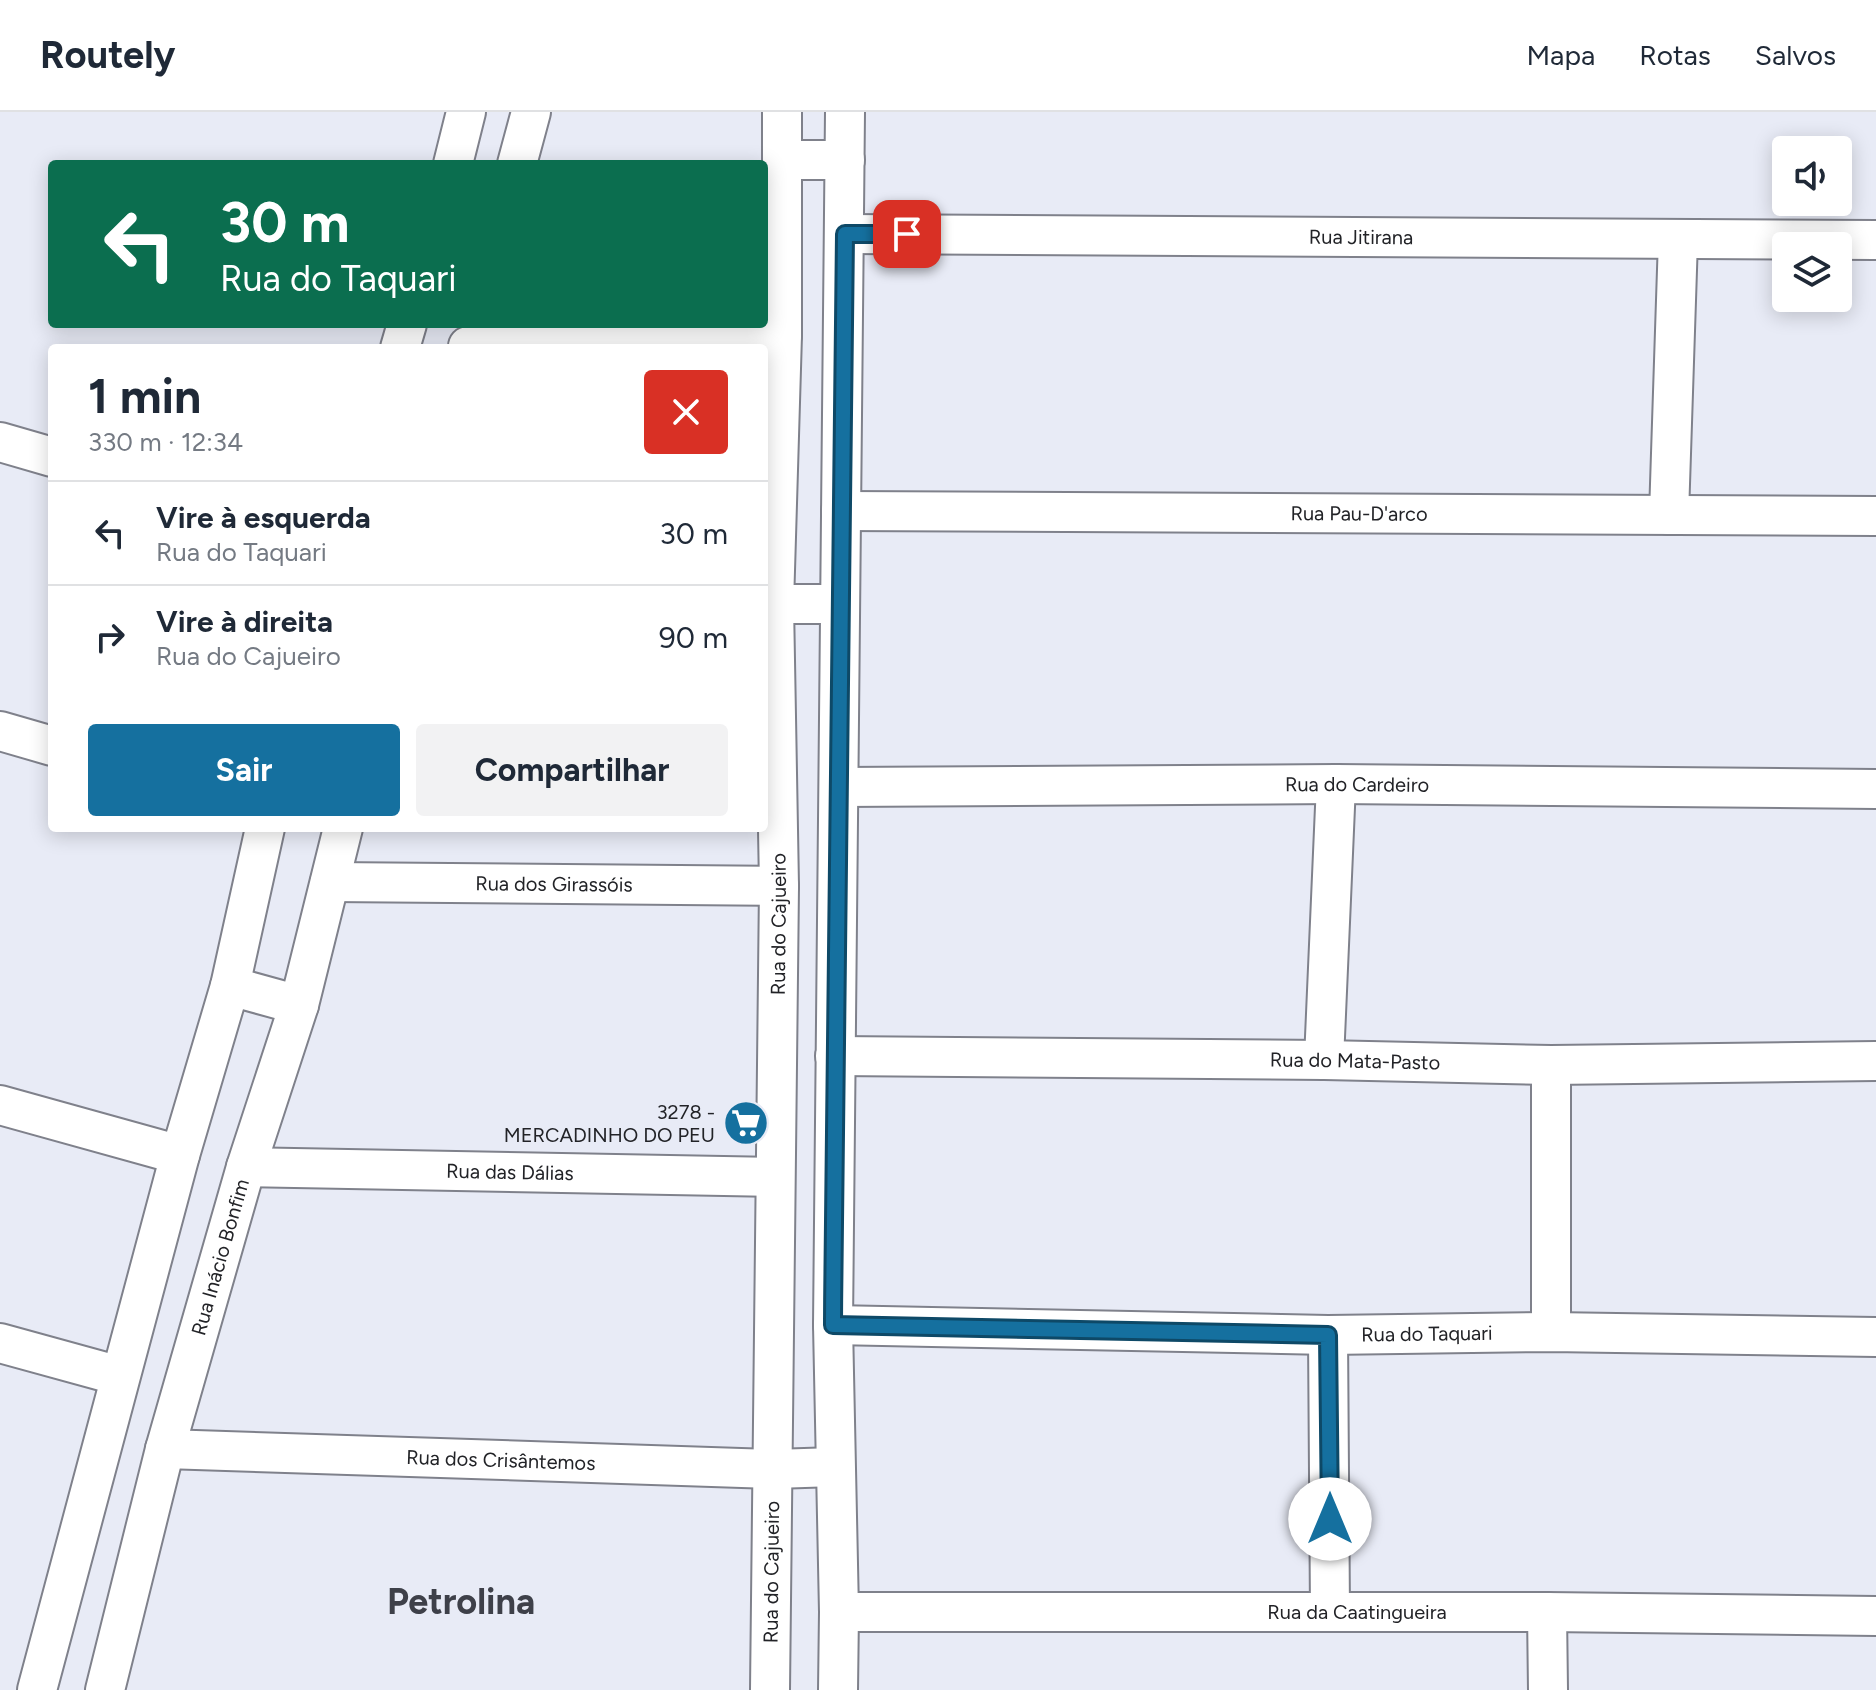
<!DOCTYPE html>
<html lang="pt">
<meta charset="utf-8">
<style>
body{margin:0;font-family:Figtree,sans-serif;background:#f2f2f3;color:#1f2937;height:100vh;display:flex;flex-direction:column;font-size:30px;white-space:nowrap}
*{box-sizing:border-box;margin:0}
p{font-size:26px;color:#747a83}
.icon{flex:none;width:44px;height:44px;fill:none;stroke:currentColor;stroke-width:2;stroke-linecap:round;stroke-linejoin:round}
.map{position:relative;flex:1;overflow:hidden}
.side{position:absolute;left:48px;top:232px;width:720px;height:488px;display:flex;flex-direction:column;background:#fff;border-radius:8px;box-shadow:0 4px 20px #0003}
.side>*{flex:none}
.banner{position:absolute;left:48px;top:48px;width:720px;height:168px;border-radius:8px;box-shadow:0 4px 20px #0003;background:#0b6e4f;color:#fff;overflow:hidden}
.fabs{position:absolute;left:1772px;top:24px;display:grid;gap:16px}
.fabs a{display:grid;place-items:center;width:80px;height:80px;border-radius:8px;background:#fff;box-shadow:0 4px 20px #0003;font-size:40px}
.pin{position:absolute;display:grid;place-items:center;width:68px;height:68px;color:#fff;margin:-34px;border-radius:16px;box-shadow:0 4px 12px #0006}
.me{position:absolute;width:88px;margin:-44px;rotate:0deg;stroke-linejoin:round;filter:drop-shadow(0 0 6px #0008)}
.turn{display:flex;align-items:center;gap:28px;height:168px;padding:0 40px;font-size:36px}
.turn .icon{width:104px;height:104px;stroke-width:2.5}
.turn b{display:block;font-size:56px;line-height:68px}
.round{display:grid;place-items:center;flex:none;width:84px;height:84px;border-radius:8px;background:#f2f2f3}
.headline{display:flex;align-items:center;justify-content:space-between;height:136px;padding:0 40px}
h1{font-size:48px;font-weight:700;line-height:60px}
.button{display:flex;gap:16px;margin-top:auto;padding:16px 40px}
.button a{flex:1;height:92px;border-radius:8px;background:#15709f;color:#fff;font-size:32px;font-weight:700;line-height:92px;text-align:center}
.button a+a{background:#f2f2f3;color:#1f2937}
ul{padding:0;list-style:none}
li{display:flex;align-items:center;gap:24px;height:104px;padding:0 40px;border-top:2px solid #e0e1e3}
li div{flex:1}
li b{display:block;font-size:30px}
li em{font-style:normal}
header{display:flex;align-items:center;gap:48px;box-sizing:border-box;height:112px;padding:0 40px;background:#fff;border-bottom:2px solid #e0e1e3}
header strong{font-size:38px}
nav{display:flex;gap:44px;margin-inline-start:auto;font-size:28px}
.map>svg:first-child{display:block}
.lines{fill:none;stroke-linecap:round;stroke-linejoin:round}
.minor-casing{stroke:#7f818b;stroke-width:42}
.minor{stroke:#fff;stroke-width:38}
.route-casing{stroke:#0e4967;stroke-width:20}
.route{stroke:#15709f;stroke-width:14}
.labels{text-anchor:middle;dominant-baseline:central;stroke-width:6;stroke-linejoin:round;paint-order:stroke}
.street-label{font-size:20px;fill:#222327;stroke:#e8ebf6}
.poi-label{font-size:20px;fill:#222327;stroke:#e8ebf6;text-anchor:end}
.town-label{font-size:36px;font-weight:bold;fill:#3e4049;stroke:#e8ebf6}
</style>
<header>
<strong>Routely</strong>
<nav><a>Mapa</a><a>Rotas</a><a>Salvos</a></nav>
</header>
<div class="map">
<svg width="1876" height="1578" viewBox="0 0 1876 1578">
<rect width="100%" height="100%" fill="#e8ebf6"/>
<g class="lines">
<g class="minor-casing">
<g id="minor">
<path d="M782,48H845"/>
<path d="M453,52L466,0"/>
<path d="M517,52L531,0"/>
<path id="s1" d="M845,122L1876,128"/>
<path d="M468,234L782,223"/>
<path d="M400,236L407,212"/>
<path d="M0,330L52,345"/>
<path id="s2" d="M841,399L1876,404"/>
<path d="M1669,403L1678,127"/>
<path d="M764,492H839"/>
<path d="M0,619L52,634"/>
<path id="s3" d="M839,675L1336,672L1876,677"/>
<path id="s4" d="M330,770L779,774"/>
<path d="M230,874L299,893"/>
<path id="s5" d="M835,944L1324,948L1551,953L1876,949"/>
<path d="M1324,948L1336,672"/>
<path d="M1551,953V1220"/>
<path d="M0,993L180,1043"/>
<path id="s6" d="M246,1055L775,1065"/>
<path id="s7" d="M833,1213L1328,1223L1551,1220L1876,1225"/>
<path d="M1328,1223L1330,1500"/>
<path d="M0,1231L120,1264"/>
<path id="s8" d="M165,1337L774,1357L835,1355"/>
<path id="s9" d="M839,1500H1547L1876,1504"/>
<path d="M1547,1500L1548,1578"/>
<path d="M37,1578L180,1043L230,874L265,716"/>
<path id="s10" d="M105,1578L165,1337L246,1055L299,893L343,716"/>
<path id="s11" d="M770,1578L779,774L774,492L782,223V0"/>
<path d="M838,1578L839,1500L833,1213L845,0"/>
</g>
</g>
<use href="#minor" class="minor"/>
</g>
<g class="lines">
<g class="route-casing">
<path id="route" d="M907,122H845C841,485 835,849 833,1213L1328,1223L1330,1407"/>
</g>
<use href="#route" class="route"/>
</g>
<defs>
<g id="supermarket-disc" transform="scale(2.3)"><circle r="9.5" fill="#15709f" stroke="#e8ebf6"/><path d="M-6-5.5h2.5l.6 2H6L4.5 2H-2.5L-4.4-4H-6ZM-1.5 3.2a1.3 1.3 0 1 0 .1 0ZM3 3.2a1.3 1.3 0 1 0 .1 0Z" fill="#fff"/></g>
</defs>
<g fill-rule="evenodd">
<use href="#supermarket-disc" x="746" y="1011"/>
</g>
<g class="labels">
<g class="street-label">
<text stroke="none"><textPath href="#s1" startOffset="516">Rua Jitirana</textPath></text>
<text stroke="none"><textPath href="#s2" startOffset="518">Rua Pau-D'arco</textPath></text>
<text stroke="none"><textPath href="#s3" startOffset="518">Rua do Cardeiro</textPath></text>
<text stroke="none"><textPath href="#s4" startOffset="224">Rua dos Girassóis</textPath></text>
<text stroke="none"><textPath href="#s11" startOffset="766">Rua do Cajueiro</textPath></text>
<text stroke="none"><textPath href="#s5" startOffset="520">Rua do Mata-Pasto</textPath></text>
<text stroke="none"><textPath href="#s6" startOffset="264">Rua das Dálias</textPath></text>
<text stroke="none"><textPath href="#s10" startOffset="448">Rua Inácio Bonfim</textPath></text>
<text stroke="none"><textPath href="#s7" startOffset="594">Rua do Taquari</textPath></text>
<text stroke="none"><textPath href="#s8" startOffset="336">Rua dos Crisântemos</textPath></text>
<text stroke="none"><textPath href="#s11" startOffset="118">Rua do Cajueiro</textPath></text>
<text stroke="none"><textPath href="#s9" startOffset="518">Rua da Caatingueira</textPath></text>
</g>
<g class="poi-label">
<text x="715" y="1000">3278 -<tspan x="715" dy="23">MERCADINHO DO PEU</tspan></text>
</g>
<g class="town-label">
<text x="461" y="1489">Petrolina</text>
</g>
</g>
</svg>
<div class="fabs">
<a><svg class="icon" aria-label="sound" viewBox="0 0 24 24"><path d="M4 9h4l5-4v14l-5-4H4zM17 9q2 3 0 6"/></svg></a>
<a><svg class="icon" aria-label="layers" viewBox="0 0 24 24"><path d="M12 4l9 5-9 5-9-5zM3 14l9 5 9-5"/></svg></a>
</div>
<div class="pin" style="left:907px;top:122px;background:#d93025"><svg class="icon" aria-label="arrive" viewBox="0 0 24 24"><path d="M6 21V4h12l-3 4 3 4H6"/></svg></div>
<svg class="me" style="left:1330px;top:1407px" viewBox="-20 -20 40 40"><circle r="19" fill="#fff"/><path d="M0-13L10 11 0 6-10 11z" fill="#15709f"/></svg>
<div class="banner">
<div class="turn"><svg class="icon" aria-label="left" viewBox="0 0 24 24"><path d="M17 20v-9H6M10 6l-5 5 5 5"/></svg><div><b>30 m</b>Rua do Taquari</div></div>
</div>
<section class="side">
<div class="headline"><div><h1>1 min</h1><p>330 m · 12:34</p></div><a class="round" style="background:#d93025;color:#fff"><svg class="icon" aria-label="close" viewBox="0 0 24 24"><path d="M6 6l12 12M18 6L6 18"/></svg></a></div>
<ul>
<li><svg class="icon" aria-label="left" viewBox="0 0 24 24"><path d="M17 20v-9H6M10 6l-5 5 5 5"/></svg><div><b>Vire à esquerda</b><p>Rua do Taquari</p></div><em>30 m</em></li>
<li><svg class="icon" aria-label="right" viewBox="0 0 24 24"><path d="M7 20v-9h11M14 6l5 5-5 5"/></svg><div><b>Vire à direita</b><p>Rua do Cajueiro</p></div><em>90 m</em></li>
</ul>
<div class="button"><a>Sair</a><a>Compartilhar</a></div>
</section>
</div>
